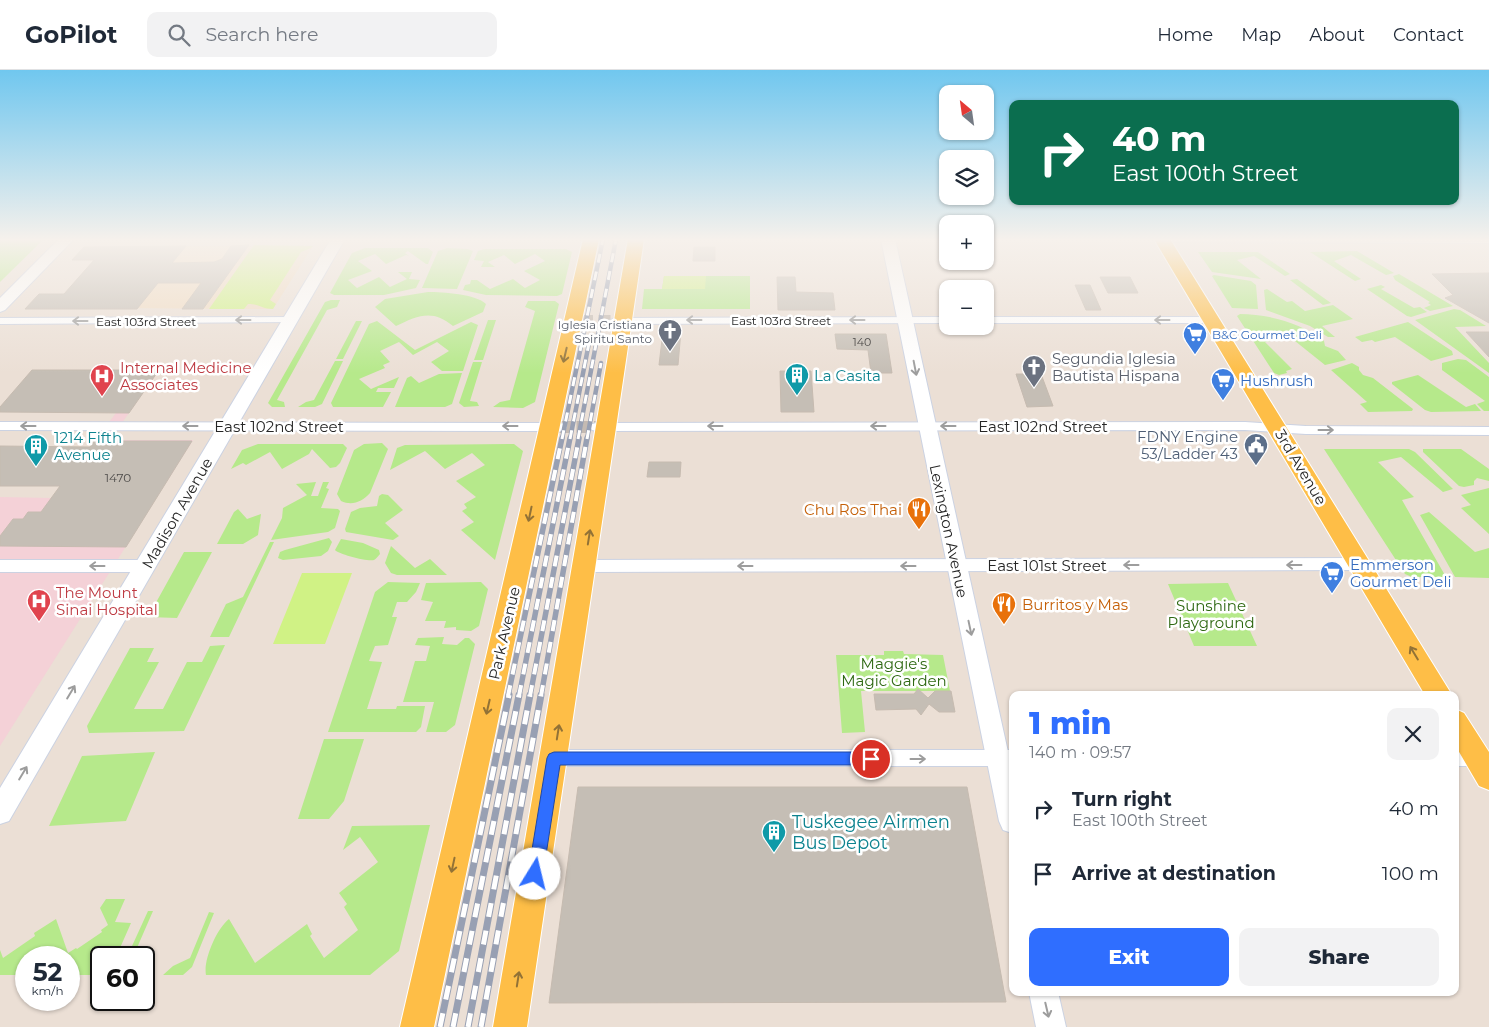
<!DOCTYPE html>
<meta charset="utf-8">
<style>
body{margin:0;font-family:Montserrat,sans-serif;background:#f2f2f3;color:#1f2937;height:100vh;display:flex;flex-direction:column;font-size:19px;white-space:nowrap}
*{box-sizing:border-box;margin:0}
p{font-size:16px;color:#747a83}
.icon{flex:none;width:28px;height:28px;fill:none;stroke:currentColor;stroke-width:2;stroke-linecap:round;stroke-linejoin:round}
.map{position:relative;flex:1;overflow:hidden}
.drawer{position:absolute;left:1009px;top:621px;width:450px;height:305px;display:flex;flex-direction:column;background:#fff;border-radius:10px;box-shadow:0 1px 4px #0004}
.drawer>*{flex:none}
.guide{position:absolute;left:1009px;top:30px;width:450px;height:105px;border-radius:10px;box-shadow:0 1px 4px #0004;background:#0b6e4f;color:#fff;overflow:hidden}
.needle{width:32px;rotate:331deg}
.fabs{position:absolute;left:939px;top:15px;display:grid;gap:10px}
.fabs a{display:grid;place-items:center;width:55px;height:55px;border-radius:10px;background:#fff;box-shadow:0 1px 4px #0004;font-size:25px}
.speed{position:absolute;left:15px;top:876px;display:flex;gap:10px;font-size:25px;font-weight:700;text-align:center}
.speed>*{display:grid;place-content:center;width:65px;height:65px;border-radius:50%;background:#fff;box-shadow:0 1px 4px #0004;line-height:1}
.speed small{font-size:12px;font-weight:400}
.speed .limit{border:2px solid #111;border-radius:8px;background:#fff;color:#111}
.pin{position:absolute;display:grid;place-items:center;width:42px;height:42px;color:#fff;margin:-21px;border:2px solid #fff;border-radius:50%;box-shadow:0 1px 5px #0007}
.me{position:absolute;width:55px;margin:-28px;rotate:9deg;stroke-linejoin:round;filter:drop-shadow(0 0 4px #0008)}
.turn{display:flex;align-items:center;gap:18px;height:105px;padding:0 20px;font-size:22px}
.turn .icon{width:65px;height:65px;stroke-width:2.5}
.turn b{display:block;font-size:35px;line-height:42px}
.round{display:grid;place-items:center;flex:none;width:52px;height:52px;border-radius:10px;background:#f2f2f3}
.overview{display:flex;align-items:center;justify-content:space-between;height:85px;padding:0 20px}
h1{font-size:30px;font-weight:800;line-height:38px;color:#2f6eff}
.cta{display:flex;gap:10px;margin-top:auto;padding:10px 20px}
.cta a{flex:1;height:58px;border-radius:10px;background:#2f6eff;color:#fff;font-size:20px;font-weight:800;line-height:58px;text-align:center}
.cta a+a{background:#f2f2f3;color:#1f2937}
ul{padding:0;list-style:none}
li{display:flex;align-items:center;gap:15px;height:65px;padding:0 20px}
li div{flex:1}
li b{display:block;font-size:19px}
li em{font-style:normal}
header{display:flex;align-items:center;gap:30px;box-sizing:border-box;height:70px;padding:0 25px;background:#fff;border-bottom:1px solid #e0e1e3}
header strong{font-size:24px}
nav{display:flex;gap:28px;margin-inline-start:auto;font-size:18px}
.search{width:350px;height:45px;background:#f2f2f3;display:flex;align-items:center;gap:12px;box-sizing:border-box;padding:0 18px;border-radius:10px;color:#747a83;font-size:19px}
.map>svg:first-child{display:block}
.education{fill:#f0dbc2}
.medical{fill:#f4d1d7}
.green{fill:#b6e98b}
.pitch{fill:#d0f285}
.building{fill:#c5beb5;stroke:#c6bbb0}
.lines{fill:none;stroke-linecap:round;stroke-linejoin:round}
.minor-tunnel{stroke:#c4bab2;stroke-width:12;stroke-dasharray:12 5.5;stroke-linecap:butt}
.minor-casing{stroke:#cbd2e2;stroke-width:2}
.secondary-casing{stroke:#cbd2e2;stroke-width:2}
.primary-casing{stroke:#fff;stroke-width:2}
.minor{fill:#fff;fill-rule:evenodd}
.secondary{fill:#fff;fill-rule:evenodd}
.primary{fill:#febe47;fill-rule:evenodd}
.rail-far2-casing{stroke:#98a0b3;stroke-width:4.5}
.rail-far1-casing{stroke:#98a0b3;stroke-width:5.5}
.rail-casing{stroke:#98a0b3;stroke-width:7}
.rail-far2{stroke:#fff;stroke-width:3;stroke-dasharray:9;stroke-linecap:butt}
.rail-far1{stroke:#fff;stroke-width:4;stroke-dasharray:11;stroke-linecap:butt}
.rail{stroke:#fff;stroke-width:5;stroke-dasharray:14;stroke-linecap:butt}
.oneway{stroke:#9d9d9d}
.oneway2{stroke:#927236}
.route{fill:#2f6eff;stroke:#1f48a6}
.labels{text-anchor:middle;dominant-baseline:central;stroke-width:5;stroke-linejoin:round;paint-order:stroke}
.far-number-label{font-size:11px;fill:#4e4c4a}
.far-street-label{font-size:12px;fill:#262626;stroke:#fff}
.far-worship-label{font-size:12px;fill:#5b616d;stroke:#fff;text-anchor:end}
.far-shop-label{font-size:12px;fill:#366cbe;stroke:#fff;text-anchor:start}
.number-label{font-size:12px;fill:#4e4c4a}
.worship-label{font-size:15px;fill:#5b616d;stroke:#fff;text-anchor:start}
.health-label{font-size:15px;fill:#be3a42;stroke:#fff;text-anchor:start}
.culture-label{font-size:15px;fill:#0d838f;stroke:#fff;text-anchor:start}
.shop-label{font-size:15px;fill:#366cbe;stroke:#fff;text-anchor:start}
.street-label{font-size:15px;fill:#262626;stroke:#fff}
.service-label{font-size:15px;fill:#4e5e75;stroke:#fff;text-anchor:end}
.food-label{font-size:15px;fill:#c56008;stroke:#fff;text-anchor:end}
.park-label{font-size:15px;fill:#2e6812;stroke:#fff}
.near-culture-label{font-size:18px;fill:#0d838f;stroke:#fff;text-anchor:start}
</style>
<header>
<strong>GoPilot</strong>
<div class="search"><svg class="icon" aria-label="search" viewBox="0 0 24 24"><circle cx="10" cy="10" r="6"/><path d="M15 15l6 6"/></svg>Search here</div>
<nav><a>Home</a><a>Map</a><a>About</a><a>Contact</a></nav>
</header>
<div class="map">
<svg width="1489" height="957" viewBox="0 0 1489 957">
<rect width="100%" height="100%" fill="#ebdfd5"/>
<path class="education" d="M169,176H313L273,239L115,238Z"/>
<path class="medical" d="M34,300H159L110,370H193L0,676V427L52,428L116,343Z"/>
<path class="green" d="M0,169H44L0,212Z
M365,178H428L433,182L428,194H426L408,181L405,183L409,186L406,185L386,194L375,184L358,191L372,201L348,210L357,218L379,207L390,217L407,209L398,202H412L409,209L420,210L416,218L384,225H334L330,223L352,183Z
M447,178L468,179L473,181L457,219L422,218L438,181Z
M484,179H566L572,182L562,224L557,226L486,225L463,220L465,215L470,214L471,210H477L490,219L513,209L525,218L540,210L524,201L545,191L535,184L515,194L504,185L488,192L495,197H481L484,191L474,190L478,181Z
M1357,181L1394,203L1386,205L1351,185L1334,191L1361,209L1355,211L1310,182Z
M1198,182H1258L1290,204L1285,206L1254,186L1237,190L1261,209L1212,202Z
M1399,204L1453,236L1430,241L1424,238L1431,235L1428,233L1430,232L1395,210L1393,206Z
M1214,205L1251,211L1256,215L1258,239L1232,238L1212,206Z
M664,206H750V239H642L644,219H662Z
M1297,209L1331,233L1323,235L1290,210Z
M1381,215L1385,217L1381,219L1414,238L1420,237L1427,242L1411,247L1407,246L1367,219Z
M1267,219L1287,232L1292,231L1305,241L1333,235L1353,249L1322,256L1335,267H1328L1310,256L1266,240L1264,220Z
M428,222C443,222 476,224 486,234L483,242L453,256C433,239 418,245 396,256L375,237L385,229Z
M331,230H340L337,237L327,240L277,330L284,332L285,337H272L268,333L325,232Z
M528,231H555L559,234L535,332L523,338L493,337L500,332L510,330L535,241L525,237Z
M1454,239L1460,240L1486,256L1455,257L1489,293V303L1415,250Z
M1240,244C1268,244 1302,253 1324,271L1325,276L1338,281L1346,290L1325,295L1290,267L1265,272L1292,299L1286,301L1287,303L1279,305L1274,303L1237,246Z
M488,250H496L483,290H474Z
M356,251H362L343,289H336Z
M377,251L415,280L471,252L478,255L463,301H442L431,292L449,281L437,272L413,285L399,272L380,281L390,292L383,295L385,298L359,309L371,319L399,307L394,318H378L376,322H391L383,337H333L331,333L369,254Z
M1408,252L1452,281L1453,285L1431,291L1395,267L1375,272L1372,270L1362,272L1355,267Z
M1458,289L1466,290L1489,307V341H1484L1477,334L1485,331L1442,300V293Z
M335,291H343L322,334L315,337H298L306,332L314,330Z
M473,292H482L470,331L477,332L479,336L464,337L459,333Z
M1352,293L1359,297V300L1363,305L1373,308L1413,339L1412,341L1368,342L1360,334L1367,332L1331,300Z
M462,303L452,334L445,337H395L407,308L411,306L419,313L439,304Z
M1418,305L1466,337L1475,334L1481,341L1431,342L1425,340L1392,314V312Z
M382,373L388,379L370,423C362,432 352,436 341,431L337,424L354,380L364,374Z
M258,374H343L347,378L340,393L336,397L330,398L312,379L309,384L282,399L270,382L246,395L243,393L231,399L242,380Z
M514,374L523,381L495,490L461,460L474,452L462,441L467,438L464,434L476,427L456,411L485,395L472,383L445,399L425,381L390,400L397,378L405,375Z
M1324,379H1409L1415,382L1453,419L1443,422L1401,387L1378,392L1414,427L1402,430L1446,507H1412L1405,504Z
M1423,379H1461L1489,399V411L1477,408L1474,411V415L1464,417L1459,416L1423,382Z
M316,412L311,426H318L323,412H329L326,418L329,419L321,438L338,439L340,441L335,458L328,462L271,470L282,448L283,438L307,425L296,414Z
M1489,418V464L1461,438L1471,435L1461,425Z
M382,424L388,425L403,440L385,453L399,466L393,470L346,462L345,459L351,442L360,438L377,436L379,426Z
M238,439L247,449L261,444L258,465L243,474H217L234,442Z
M1429,442L1475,482L1489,478V508L1455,507L1420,445Z
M329,468L332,472L328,481L321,486L283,490L278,488L280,482L285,480Z
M341,469L363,473L379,480L380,484C378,486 376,489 374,490C368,492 338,484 335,480Z
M270,472H274L229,567H210L226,534L243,527Z
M391,476L415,498L430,489L447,505H397L391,503L385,493Z
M184,482H212L177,548L148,547Z
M388,512L420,513L416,522L407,532H397L392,547H397L388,575L375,576L369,591L382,592L367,639H396L397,636H425L421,657L416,662H328L375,522Z
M481,512L488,519L479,556L471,561L456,560V557L444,558L446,551H425L433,532L421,530L426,513Z
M1228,513L1257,576H1194L1168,514Z
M444,567L442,574L457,575L465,568H469L475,574L455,655L446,662H426L434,632H403L415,591H426L430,576L415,575L418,568Z
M225,575L184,661L89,663L87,656L130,578H154L147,592H159L134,639H163L187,592H202L210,576Z
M884,581H903L904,584L943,585L950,621H861L865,662L842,663L836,585H884Z
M324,669H364L344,731L329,749H298Z
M155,682L126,751L49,756L82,686Z
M430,755L399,881L370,905H206C203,890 217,858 229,849L255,893L307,854L312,864L310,866L324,888L358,860L344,837L347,834L339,823L378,792L360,767L343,780L352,756Z
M106,829H125L115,852L131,853L116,887L101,888V903L99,905H69V888H26V905H0V880L3,888L35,866L34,863L56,849L68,883L76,878L77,879L102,862L101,860L108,855L100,838Z
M148,841H153L133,887H127Z
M209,842L214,843L192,897L183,905H163L173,896L190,888Z"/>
<path class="pitch" d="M254,175L313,176L311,178L301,182L270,230L276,234L273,239C262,239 260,234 248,234L244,239H209Z
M664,206H706L705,219H662Z
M302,503H352L325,574H273Z"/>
<path class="building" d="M249,175L203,239H182L201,213H158L137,239H25L39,224H64L94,190H72L84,177L186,176L172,193L214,192L222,189L231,176Z
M694,177H715V191H693Z
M1489,203V253L1445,228L1453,225L1432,204Z
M777,207H795L796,222L833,223L835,240H778Z
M1100,207H1130L1138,223H1108Z
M1075,215H1090L1101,240H1086Z
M663,261H681L678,295H659Z
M1466,262H1489V287Z
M835,264H886L892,303H871L868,280L837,279Z
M32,300H159L129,343L0,342V337Z
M780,301H811L814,342H781Z
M1016,304H1041L1053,336L1027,337Z
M94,371H192L126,477L0,476V466L13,449H23L28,442H41L60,416H0V376L90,377Z
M649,392H681L680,407H647Z
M918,619L928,628L935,621H951L955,642H939L929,634L921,645L916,639L876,640L874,624H914Z
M578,717H967L1006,932L549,933Z"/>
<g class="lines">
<path class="minor-tunnel" d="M581,251H615
M559,357H597"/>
<g class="minor-casing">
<path id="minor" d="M1158,169H1489V173L1163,172Z
M291,247L295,248L297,250L295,252L0,254V248Z
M948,247V253L615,254L609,251L615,248Z
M985,247H1211L1217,250L1211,253H985Z
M0,352L559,353L564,354L566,357L564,360L559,361L0,360Z
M1245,352L1306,356L1489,357V365L1306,364L1245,360L597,361L592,360L590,357L592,354L597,353Z
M1360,488L1365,490L1368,494L1365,498L1360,500L584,502L579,500L576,496L579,492L584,490Z
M0,490H146L151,492L154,496L151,500L146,502H0Z
M554,680H1012V696H554L548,694L545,688L548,682Z
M1455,680H1478L1484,682L1487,688L1484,694L1478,696H1455Z"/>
</g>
<g class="secondary-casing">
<path id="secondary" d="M59,169H74L5,240L0,242V228Z
M331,169H345L9,751L0,754V718Z
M881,169H895L1012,700V763L1003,760L999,751Z
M1029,922H1058L1066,957H1036Z"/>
</g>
<g class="primary-casing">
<path id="primary" d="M583,169H599L434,957H400Z
M628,169H644L527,957H493Z
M1154,169H1170L1452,625H1425Z
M1455,639L1464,643L1489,682V720L1479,716L1455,675Z"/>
</g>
<use href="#minor" class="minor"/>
<use href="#secondary" class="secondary"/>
<use href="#primary" class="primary"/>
<g class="rail-far2-casing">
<path id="rail-far2" d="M562,369L603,169
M570,369L589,273
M578,369L616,169
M587,369L601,293"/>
</g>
<g class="rail-far1-casing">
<path id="rail-far1" d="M508,626L562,368
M519,626L570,368
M530,626L579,368
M541,626L587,368"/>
</g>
<g class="rail-casing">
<path id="rail" d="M440,957L509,625
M453,957L519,625
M468,957L530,625
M481,957L541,625"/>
</g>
<use href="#rail-far2" class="rail-far2"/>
<use href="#rail-far1" class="rail-far1"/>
<use href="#rail" class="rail"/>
</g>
<defs><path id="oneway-shaft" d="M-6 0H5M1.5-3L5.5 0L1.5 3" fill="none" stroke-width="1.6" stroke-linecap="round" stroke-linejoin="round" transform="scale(1.25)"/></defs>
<g class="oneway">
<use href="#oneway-shaft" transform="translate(243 250) rotate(180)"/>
<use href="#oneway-shaft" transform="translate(694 250) rotate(180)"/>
<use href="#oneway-shaft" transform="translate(857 250) rotate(180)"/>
<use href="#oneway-shaft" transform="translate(1162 250) rotate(-180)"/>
<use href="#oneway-shaft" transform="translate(80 251) rotate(180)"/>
<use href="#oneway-shaft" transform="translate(915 298) rotate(79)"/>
<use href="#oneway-shaft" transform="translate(28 356) rotate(180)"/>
<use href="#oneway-shaft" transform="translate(190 356) rotate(180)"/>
<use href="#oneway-shaft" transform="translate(510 356) rotate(-180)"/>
<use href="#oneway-shaft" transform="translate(715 356) rotate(-180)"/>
<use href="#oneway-shaft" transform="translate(878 356) rotate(-180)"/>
<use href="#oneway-shaft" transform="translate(948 356) rotate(-180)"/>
<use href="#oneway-shaft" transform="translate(1326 360)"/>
<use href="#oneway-shaft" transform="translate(1131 495) rotate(180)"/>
<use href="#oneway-shaft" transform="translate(1294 495) rotate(180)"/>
<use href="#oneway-shaft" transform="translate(97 496) rotate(-180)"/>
<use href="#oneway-shaft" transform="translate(745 496) rotate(180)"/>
<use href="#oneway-shaft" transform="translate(908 496) rotate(180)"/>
<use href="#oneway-shaft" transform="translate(970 558) rotate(78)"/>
<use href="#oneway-shaft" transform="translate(71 622) rotate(-59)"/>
<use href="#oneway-shaft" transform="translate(918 689)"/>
<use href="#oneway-shaft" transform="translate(23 703) rotate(-59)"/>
<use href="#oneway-shaft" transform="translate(1047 940) rotate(77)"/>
</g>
<g class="oneway2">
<use href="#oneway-shaft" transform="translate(565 285) rotate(103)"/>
<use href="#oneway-shaft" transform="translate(530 444) rotate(102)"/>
<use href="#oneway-shaft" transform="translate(589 467) rotate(-81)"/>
<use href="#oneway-shaft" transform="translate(1414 583) rotate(-121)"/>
<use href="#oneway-shaft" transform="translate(488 637) rotate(103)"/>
<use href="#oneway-shaft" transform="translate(558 662) rotate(-81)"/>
<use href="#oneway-shaft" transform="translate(453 795) rotate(102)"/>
<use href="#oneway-shaft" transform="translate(518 909) rotate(-81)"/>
</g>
<linearGradient id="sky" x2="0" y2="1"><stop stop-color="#70c7ef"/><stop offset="0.56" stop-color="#f6f1ec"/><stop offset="1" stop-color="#f6f1ec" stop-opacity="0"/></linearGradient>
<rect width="1489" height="303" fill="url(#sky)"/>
<path class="route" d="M554,682H871L876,684L878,689L876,693L871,695H560L543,804L540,809L535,811L530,809L528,804L547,688L549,684Z"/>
<defs>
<g id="church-pin" transform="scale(1.25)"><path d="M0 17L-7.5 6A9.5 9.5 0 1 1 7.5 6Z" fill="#6b7280" stroke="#fff"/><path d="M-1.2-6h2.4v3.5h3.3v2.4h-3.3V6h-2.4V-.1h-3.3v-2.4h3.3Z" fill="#fff"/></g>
<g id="supermarket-pin" transform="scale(1.25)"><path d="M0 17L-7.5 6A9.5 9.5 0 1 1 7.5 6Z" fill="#3f7fe0" stroke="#fff"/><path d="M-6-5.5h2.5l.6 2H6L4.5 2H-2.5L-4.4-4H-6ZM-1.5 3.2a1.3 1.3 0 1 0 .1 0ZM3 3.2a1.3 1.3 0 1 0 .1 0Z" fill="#fff"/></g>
<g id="building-pin" transform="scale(1.25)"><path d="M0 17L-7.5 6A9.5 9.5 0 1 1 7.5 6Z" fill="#0f9aa8" stroke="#fff"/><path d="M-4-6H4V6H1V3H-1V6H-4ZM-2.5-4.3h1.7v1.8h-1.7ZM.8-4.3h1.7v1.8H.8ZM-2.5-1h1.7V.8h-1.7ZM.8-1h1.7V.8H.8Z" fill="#fff"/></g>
<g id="hospital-pin" transform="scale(1.25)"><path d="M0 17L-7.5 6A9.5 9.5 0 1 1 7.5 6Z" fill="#e0444e" stroke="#fff"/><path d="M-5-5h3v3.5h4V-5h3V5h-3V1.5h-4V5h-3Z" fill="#fff"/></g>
<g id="civic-pin" transform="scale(1.25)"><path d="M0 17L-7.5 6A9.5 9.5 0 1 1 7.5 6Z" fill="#5c6f8a" stroke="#fff"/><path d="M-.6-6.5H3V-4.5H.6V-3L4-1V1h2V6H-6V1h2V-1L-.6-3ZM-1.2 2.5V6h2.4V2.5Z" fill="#fff"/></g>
<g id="restaurant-pin" transform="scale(1.25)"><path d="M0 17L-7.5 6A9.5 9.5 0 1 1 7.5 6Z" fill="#e8710a" stroke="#fff"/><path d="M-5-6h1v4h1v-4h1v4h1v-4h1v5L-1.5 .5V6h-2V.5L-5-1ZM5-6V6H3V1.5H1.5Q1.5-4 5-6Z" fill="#fff"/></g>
</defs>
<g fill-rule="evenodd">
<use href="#church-pin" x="670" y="261"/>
<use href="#supermarket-pin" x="1195" y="264"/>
<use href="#church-pin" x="1034" y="297"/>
<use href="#building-pin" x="797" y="305"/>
<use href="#hospital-pin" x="102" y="306"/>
<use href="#supermarket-pin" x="1223" y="310"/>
<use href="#civic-pin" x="1256" y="375"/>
<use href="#building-pin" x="36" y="376"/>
<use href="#restaurant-pin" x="919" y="439"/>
<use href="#supermarket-pin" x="1332" y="503"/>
<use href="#hospital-pin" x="39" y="531"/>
<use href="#restaurant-pin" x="1004" y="534"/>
<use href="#building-pin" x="774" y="762"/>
</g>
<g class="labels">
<g class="far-number-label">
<text x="862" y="272">140</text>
</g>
<g class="far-street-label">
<text x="781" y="250">East 103rd Street</text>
<text x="146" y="251">East 103rd Street</text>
</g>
<g class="far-worship-label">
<text x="652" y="254">Iglesia Cristiana<tspan x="652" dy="14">Spiritu Santo</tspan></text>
</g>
<g class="far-shop-label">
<text x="1212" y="264">B&amp;C Gourmet Deli</text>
</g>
<g class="number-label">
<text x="118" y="407">1470</text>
</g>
<g class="worship-label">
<text x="1052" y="288">Segundia Iglesia<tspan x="1052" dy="17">Bautista Hispana</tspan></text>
</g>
<g class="health-label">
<text x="120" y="297">Internal Medicine<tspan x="120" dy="17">Associates</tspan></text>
<text x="56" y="522">The Mount<tspan x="56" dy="17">Sinai Hospital</tspan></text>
</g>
<g class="culture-label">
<text x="814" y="305">La Casita</text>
<text x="54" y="367">1214 Fifth<tspan x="54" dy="17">Avenue</tspan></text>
</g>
<g class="shop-label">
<text x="1240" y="310">Hushrush</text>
<text x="1350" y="494">Emmerson<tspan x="1350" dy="17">Gourmet Deli</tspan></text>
</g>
<g class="street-label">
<text x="279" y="356">East 102nd Street</text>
<text x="1043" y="356">East 102nd Street</text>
<text transform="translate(1301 397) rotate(59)">3rd Avenue</text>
<text transform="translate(177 443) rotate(-60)">Madison Avenue</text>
<text transform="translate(949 461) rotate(78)">Lexington Avenue</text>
<text x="1047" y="495">East 101st Street</text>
<text transform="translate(504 563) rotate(-77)">Park Avenue</text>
</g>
<g class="service-label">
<text x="1238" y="366">FDNY Engine<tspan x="1238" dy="17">53/Ladder 43</tspan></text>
</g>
<g class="food-label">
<text x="902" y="439">Chu Ros Thai</text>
<text x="1022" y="534" text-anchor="start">Burritos y Mas</text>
</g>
<g class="park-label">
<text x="1211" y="535">Sunshine<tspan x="1211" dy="17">Playground</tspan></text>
<text x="894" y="593">Maggie's<tspan x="894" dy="17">Magic Garden</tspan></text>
</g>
<g class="near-culture-label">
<text x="792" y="752">Tuskegee Airmen<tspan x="792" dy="21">Bus Depot</tspan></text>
</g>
</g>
</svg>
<div class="fabs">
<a><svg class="needle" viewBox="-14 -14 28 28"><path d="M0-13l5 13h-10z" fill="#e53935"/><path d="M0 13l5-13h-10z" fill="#747a83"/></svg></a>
<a><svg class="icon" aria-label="layers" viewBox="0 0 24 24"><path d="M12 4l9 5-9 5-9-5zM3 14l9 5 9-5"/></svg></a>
<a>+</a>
<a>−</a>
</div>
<div class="speed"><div>52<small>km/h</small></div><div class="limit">60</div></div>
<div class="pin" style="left:871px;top:689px;background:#d93025"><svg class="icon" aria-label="arrive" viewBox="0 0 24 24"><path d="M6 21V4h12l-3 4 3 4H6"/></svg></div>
<svg class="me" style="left:535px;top:804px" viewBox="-20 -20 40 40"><circle r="19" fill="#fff"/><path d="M0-13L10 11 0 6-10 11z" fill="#2f6eff"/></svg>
<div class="guide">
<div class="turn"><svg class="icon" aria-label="right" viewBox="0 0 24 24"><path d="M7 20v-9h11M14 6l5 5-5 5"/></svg><div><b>40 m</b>East 100th Street</div></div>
</div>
<section class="drawer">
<div class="overview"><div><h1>1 min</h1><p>140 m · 09:57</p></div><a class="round"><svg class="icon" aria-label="close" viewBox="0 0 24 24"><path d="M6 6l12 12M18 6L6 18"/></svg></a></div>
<ul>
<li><svg class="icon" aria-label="right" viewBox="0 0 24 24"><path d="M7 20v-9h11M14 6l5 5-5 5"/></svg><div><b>Turn right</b><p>East 100th Street</p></div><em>40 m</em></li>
<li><svg class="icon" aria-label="arrive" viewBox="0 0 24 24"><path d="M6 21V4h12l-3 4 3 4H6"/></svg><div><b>Arrive at destination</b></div><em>100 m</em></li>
</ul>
<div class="cta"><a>Exit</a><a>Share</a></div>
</section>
</div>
